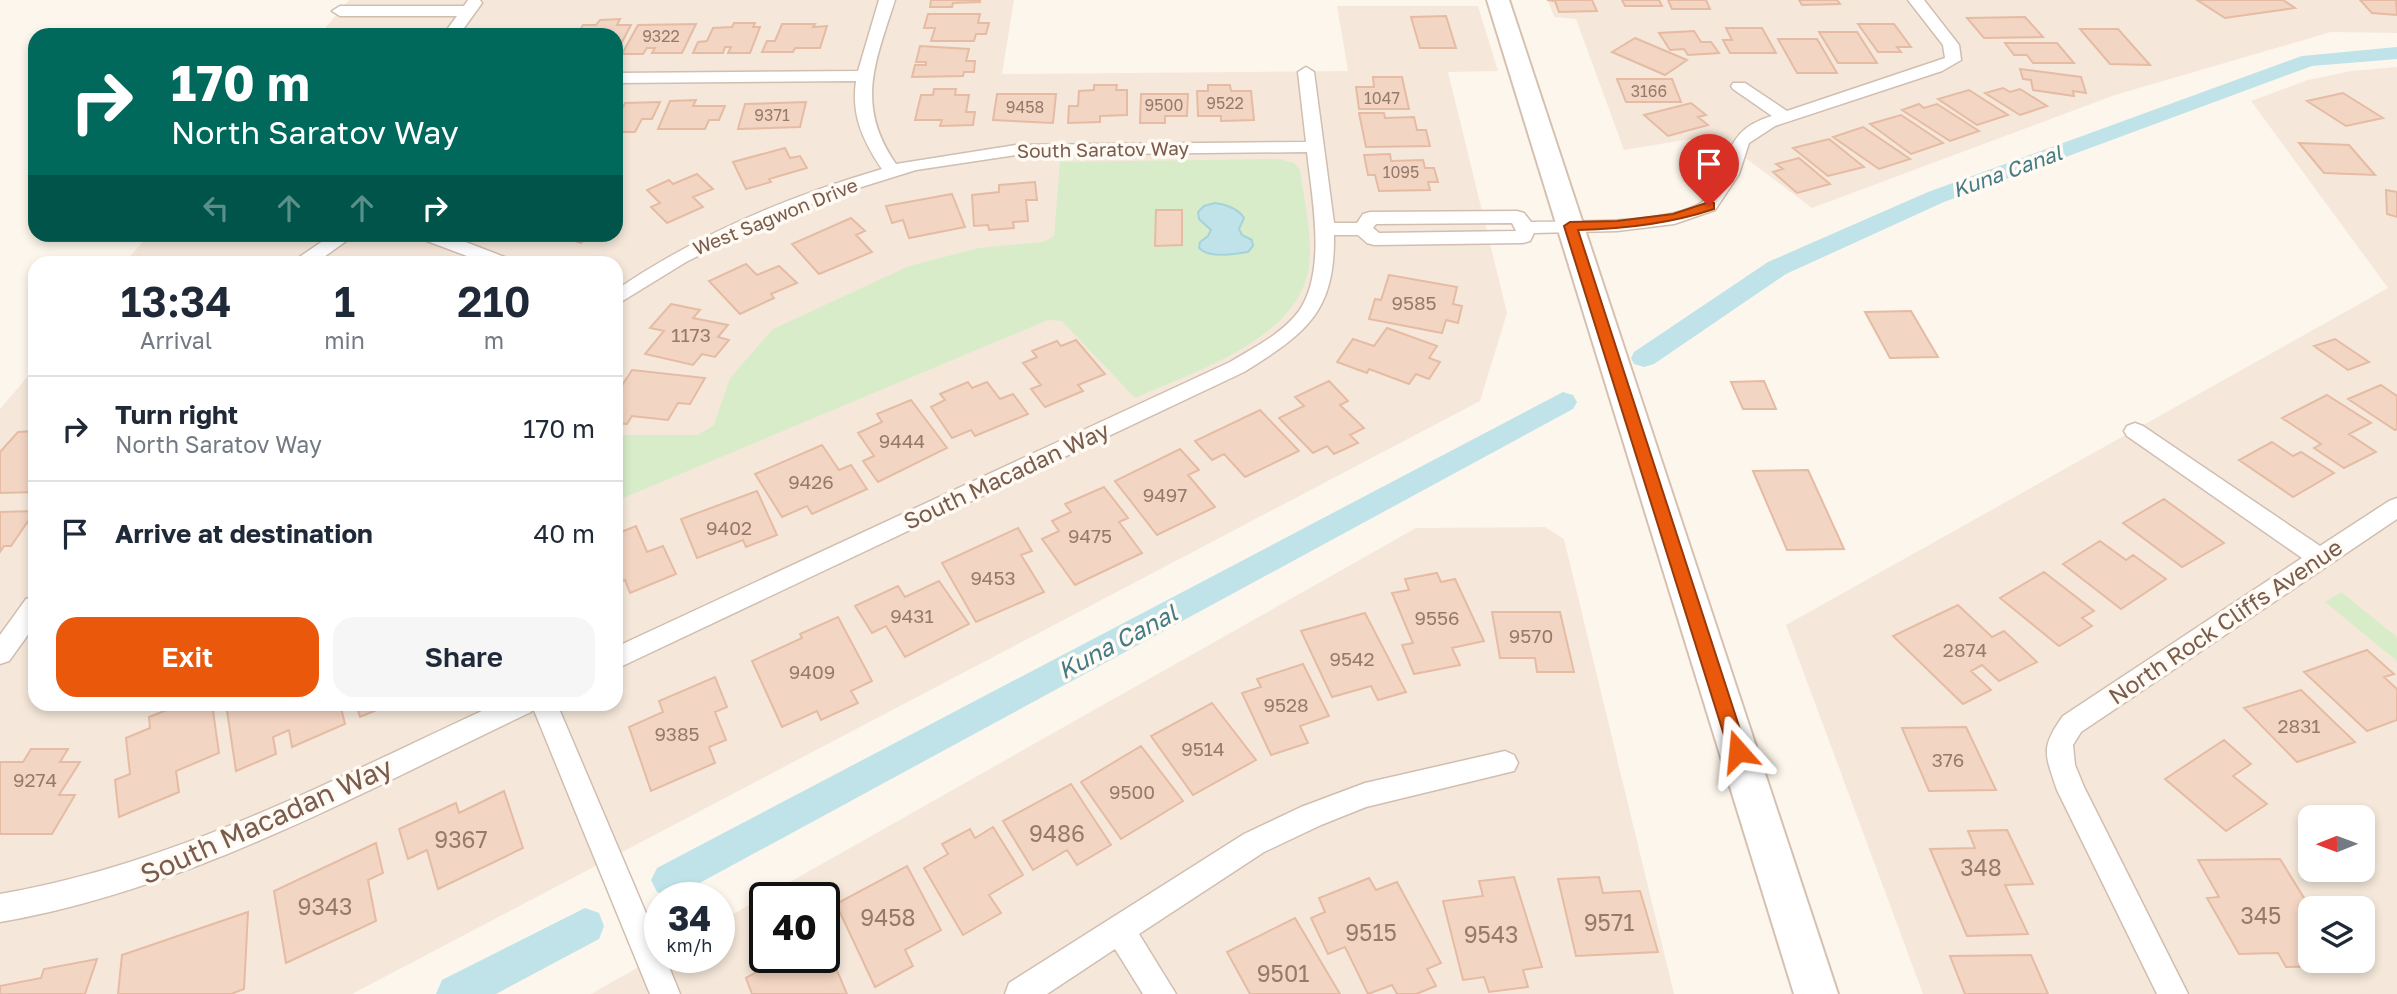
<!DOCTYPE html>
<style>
body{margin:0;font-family:"Golos Text",sans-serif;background:#f6f6f7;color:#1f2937;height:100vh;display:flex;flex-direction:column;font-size:26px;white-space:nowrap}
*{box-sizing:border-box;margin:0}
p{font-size:23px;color:#747a83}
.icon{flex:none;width:38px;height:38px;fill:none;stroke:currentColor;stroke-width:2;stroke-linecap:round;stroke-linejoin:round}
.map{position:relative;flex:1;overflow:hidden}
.panel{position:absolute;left:28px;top:256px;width:595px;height:455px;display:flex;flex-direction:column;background:#fff;border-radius:21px;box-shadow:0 4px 10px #0003}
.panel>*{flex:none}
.banner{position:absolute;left:28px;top:28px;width:595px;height:214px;border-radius:21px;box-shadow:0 4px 10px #0003;background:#00695c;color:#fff;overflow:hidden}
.needle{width:46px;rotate:269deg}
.tools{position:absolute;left:2298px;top:805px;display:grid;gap:14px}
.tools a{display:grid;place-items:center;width:77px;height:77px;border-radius:14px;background:#fff;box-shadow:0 4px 10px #0003;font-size:35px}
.speed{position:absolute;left:644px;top:882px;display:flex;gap:14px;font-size:35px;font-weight:700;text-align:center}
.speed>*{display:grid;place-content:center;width:91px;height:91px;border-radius:50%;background:#fff;box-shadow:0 4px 10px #0003;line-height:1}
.speed small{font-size:18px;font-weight:400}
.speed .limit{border:4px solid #111;border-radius:10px;background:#fff;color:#111}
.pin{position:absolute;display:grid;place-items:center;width:60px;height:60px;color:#fff;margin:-72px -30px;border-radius:50% 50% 50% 0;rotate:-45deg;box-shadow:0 0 7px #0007}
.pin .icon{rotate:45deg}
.me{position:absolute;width:77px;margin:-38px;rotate:342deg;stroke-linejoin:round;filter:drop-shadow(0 0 5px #0008)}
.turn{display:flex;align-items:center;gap:24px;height:147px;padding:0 28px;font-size:32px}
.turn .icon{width:91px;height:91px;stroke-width:2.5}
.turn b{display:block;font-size:49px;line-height:60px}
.lanes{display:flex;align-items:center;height:66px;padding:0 28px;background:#0003;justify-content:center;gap:35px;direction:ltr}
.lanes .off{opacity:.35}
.eta{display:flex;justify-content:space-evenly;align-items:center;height:119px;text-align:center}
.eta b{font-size:42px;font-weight:600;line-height:49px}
.button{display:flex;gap:14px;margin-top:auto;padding:14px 28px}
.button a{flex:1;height:80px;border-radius:21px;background:#ea580c;color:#fff;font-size:28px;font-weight:600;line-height:80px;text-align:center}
.button a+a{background:#f6f6f7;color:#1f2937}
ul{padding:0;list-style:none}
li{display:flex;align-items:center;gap:21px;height:105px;padding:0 28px;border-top:2px solid #e0e1e3}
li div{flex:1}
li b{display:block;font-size:26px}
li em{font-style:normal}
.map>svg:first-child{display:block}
.residential{fill:#f5e8da;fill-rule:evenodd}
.green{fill:#d8ecc9}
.water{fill:#bfe3e8;stroke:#a5d3da;stroke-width:2}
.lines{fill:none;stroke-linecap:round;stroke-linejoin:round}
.canal{fill:#bfe3e8;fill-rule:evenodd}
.building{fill:#f3d5c3;stroke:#e6bba3;stroke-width:2}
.street-casing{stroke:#d1beb0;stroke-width:3}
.secondary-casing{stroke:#d6c0b0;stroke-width:4}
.street{fill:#fff;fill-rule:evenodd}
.secondary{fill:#fff;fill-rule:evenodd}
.route{fill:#ea580c;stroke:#983908;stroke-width:2}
.labels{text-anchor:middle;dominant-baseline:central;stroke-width:7;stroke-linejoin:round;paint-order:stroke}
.far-number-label{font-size:16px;fill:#987a6a}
.far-street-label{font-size:19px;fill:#7a5c4d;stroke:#fffaf3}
.number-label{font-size:19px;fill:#987a6a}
.far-water-label{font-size:21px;font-style:italic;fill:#437c86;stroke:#fffaf3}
.street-label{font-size:23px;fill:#7a5c4d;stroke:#fffaf3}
.near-number-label{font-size:23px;fill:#987a6a}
.water-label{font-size:24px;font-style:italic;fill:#437c86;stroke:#fffaf3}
.near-street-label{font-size:28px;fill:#7a5c4d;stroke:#fffaf3}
</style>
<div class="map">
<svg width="2397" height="994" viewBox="0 0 2397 994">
<rect width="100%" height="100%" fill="#fdf6ec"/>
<path class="residential" d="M349,0H1014L1002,74L1348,71L1337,6H1478L1498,71L1448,72L1507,313L1480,401L352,994H0V409L35,368V704H616V262H125L149,235L616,234V35H319Z
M1548,0H2397V33L2331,32L2115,95L1812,208L1715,135L1624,150L1576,19L1554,17Z
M2397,67V994H1923L1786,625L2388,288L2251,101L2308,80L2351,71ZM2310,817H2362V870H2310ZM2310,908H2362V961H2310Z
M1545,527L1564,539L1674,994H591L660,955L719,957V922L1416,528ZM765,898H824V957H765Z"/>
<path class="green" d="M1279,159L1294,163L1300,170C1304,200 1313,236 1309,267C1298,340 1193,372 1135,398L1062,321L1048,320L616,501V435H698L714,425L730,378L773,329L909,266L979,248L1043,242L1054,236L1060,162Z
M2341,592L2397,637V661L2325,602Z"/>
<path class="water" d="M1215,203C1225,204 1239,209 1244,218L1239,229L1242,235L1252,240L1253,246L1248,252C1233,254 1210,259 1199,248L1200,242L1208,236L1211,230L1199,219L1198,212L1204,206Z"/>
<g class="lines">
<path class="canal" d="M2397,47V59L2312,66L1944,202L1786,274L1654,364L1644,367L1634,364L1631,358L1634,352L1768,262L1928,192L2302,56Z
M1563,392L1573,395L1577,402L1573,409L683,892L670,897L657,892L651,880L657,868Z
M585,908L599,913L604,926L599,939L496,994H436L442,980Z"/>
</g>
<path class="building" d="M931,0H980V2L953,3L952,7H930Z
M1547,0H1592L1597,11L1559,12L1555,1Z
M1622,0H1659L1662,6H1625Z
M1668,0H1706L1710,9H1672Z
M1799,0H1837L1840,4L1802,5Z
M2197,0H2283L2295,8L2225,18Z
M2360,0H2396L2397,15L2372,13Z
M928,14H980L978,23H989L986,34H976L974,41H931L935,28H924Z
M1446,16L1456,48H1420L1411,17Z
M2025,17L2043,37L1984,38L1967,18Z
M620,19L617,25H631L620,46L616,47V35H577L583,25H596L600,20Z
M734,23H755L753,27H760L750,53H728L731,47H725L723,53H693L698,42L707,41L713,28L732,27Z
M696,24L682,53H652L655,48H647L643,54H622L638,25Z
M782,24H815L813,27L827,26L820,48H795L793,52H762L767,41H775Z
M1858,24H1894L1911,47H1897L1901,52H1878Z
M1726,28H1762L1776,53H1730L1723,40H1732Z
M2080,29H2118L2150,65L2110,64Z
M503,31H559L557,35H500Z
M1694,31L1701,42H1711L1719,53L1688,55L1684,49L1670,50L1659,33Z
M1819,32H1857L1877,63H1838Z
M1635,38L1687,60L1665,75L1612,52Z
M1778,39H1817L1837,73H1797Z
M2005,43H2057L2074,63H2033L2027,55H2014Z
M920,46L969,49L966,61H975L974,72H964L963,76L912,77L915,65H926V62H916Z
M2020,69L2081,77L2086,93L2073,91L2074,96L2033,90L2031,80L2023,79Z
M1373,77H1402L1409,109H1359L1356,87H1374Z
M1617,79H1672L1681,102H1626Z
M1094,85H1117L1116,90H1127V115L1100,116V122L1068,123L1069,106H1078L1079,91L1094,90Z
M1208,85H1230L1231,91H1251L1254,120L1221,121V116H1198L1197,91H1208Z
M2003,88L2010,92L2020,89L2047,106L2020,115L1985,93Z
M934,89H956L955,95H969L966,112H975L973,125L940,126L942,120H915L921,95H933Z
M1969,90L2008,115L1977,125L1938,99Z
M2343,93L2383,118L2346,126L2307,101Z
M997,94H1056L1053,123L993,120Z
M1141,94H1188L1187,116H1165V123H1140Z
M696,100L693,106H725L719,120H709L705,129H658L670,101Z
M660,102L652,119H642L635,132H622L619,138H616V109H622L625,103Z
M806,102L800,127L738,129L745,104Z
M1691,103L1706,115L1698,117L1708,125L1668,136L1644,115Z
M1919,104L1924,108L1937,104L1979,131L1950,141L1902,110Z
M1359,113H1384L1385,118L1414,117L1417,130H1426L1430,146L1366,147Z
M1901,115L1943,143L1911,154L1870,124Z
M1863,127L1910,159L1879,169L1833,137Z
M1829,139L1864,167L1828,176L1793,148Z
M2299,143L2349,145L2375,175L2324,173Z
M785,148L790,158L800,156L807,168L769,179L771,182L746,189L733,162Z
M1390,154L1391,161L1423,160L1425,168H1434L1438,182H1428L1430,190L1379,191L1375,175H1368L1364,155Z
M1799,158L1830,184L1797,193L1773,172L1783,169L1776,164Z
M697,174L713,189L693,197L703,207L667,223L651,207L660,203L647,190L669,180L673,184Z
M1035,182L1037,200H1026L1028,221L1013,222L1014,228L989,230L988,225L974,226L972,195L999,192V185Z
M2386,190L2397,192V217L2387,214Z
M952,194L965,227L909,238L903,220L892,223L886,206Z
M1156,210H1182V245L1155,246Z
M851,218L865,231L856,235L872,252L819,274L792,244Z
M221,234H285L283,237L219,238Z
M552,234H591L581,243Z
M183,259H238L236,262H181Z
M746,264L757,275L779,266L797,283L771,294L774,298L740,314L709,281Z
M1389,275L1457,287L1453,304L1462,306L1458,323L1446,320L1442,333L1369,319L1375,299L1381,300Z
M671,304L700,310L693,318L728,325L718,337L729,340L715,357L702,354L693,365L645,354L664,331L650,328Z
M1911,311L1938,357L1890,358L1865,312Z
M1387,328L1437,346L1429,358L1440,362L1429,379L1416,374L1409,384L1369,369L1367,373L1337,362L1353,339L1374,346Z
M2335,339L2369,362L2348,370L2314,346Z
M1076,340L1105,374L1078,385L1083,391L1045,407L1031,389L1041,385L1023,363L1037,357L1032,351L1057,341L1061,346Z
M632,370L705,378L690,404L678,403L668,420L632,416L627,424L616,423V390H619Z
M1329,381L1348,401L1340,405L1364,428L1350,435L1358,443L1334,454L1327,446L1313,453L1279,418L1304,406L1295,397Z
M1764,381L1776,409H1743L1731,382Z
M968,382L972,388L987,382L1000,399L1013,394L1028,414L975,436L971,430L952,438L931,407L945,400L940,394Z
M2381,385L2397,396V429L2395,430L2348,399Z
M2327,395L2371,423L2349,434L2376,452L2344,468L2314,448L2321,444L2282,418Z
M911,400L947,448L878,482L863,461L874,456L858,433L882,422L877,414Z
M1260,410L1299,451L1245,477L1224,454L1212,460L1195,441Z
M35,431V492L0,493V452L18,432Z
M2272,442L2293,456L2301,452L2334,473L2293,497L2239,460Z
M822,445L839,470L851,465L867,489L812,514L807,506L782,517L755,474Z
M1180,449L1199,470L1188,475L1215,507L1157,535L1115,481Z
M1808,470L1844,549L1787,550L1753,471Z
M1104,487L1128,518L1119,522L1142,553L1075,585L1042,539L1059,531L1052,521L1071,512L1065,504Z
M757,491L777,535L746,547L743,540L697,558L681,519Z
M2164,499L2224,543L2182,567L2123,523Z
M35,511L11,546H4L0,552V512Z
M636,526L647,552L663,546L676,574L630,593L625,580L616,583V534Z
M1018,528L1032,551L1021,555L1044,592L976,622L942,563Z
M2100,541L2126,560L2133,555L2166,579L2121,609L2063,564Z
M2044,572L2094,611L2082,618L2092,626L2059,646L2000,598Z
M1437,573L1441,582L1455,579L1484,641L1452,648L1460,665L1414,674L1402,645L1413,643L1392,593L1409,590L1405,579Z
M939,581L969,624L905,657L886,626L872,633L855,606L898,586L905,597Z
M1958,605L1992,637L2004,631L2037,662L1999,681L1982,665L1971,671L1991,690L1963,704L1893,636Z
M1492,612H1560L1574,672H1537L1535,658H1500Z
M1365,613L1406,692L1378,700L1371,686L1332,697L1301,631Z
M838,617L872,681L851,691L858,703L821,720L817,711L782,727L752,661L802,638L800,634Z
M2367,650L2394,674L2384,677L2397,689V720L2367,731L2304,672Z
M1303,664L1329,716L1300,726L1308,743L1271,755L1242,693L1261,687L1257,679Z
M715,677L727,707L715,712L726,740L709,747L715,763L651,791L629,727L663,712L659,701Z
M2301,690L2355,742L2297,762L2244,708Z
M1212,703L1256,760L1193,795L1151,736Z
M182,704H188L189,710L212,704L219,753L176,771L179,792L119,817L115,780L130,774L126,738L150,728L149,717Z
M226,704H340L345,724L292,747L289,730L273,737L276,754L236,771Z
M356,704H391L360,717Z
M1966,727L1996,790L1929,791L1902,728Z
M2224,740L2251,764L2233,776L2267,804L2226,831L2165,779Z
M1141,746L1183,801L1121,839L1081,782Z
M31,749H68L60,762H80L59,795H75L52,834H0V762H23Z
M1071,784L1111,845L1077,865L1067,850L1033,870L1003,821Z
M504,791L523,848L438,889L427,850L408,859L399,829L456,803L459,813Z
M993,827L1023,875L989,895L1001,913L963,935L924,868L948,854L942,844L970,829L975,838Z
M2007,830L2033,884L2005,885L2028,934L1967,936L1930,849L1975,848L1968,831Z
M376,843L383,873L368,880L376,921L286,963L274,891Z
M2280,859L2309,906H2299L2310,923V961H2333L2336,966L2286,967L2278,953L2239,954L2207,898L2219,897L2198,860Z
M907,866L941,930L905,950L913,966L875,987L836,904Z
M1514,877L1542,967L1523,970L1528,987L1489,992L1484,977L1463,980L1443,901L1483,896L1479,881Z
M1599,877L1603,893L1640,891L1658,952L1576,956L1558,879Z
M1369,878L1376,890L1397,882L1441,963L1427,969L1436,986L1416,994H1397L1392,985L1368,994L1345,947L1328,954L1311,918L1325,912L1319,898Z
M248,912L244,989L231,994H118L122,955Z
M1295,918L1340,994H1250L1227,952Z
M824,940L847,994H752L746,978L760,970L754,955L765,949V957H824Z
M2031,955L2048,994H1965L1950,956Z
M97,959L85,994H0V986L41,978L44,969Z"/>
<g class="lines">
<g class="street-casing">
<path id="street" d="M468,0H480L482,3L459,35H443L457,16H340L332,11L340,6H464Z
M879,0H895C875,63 855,105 896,164L1016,145L1306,142L1298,72L1306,67L1314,72L1334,223H1357L1363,214L1370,212L1517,211L1524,213L1531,222C1574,221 1664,225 1701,203C1705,200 1708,194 1710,190C1733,156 1725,130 1772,116L1733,89L1731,86L1733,83H1745L1787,111L1945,58L1943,45L1908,0H1924L1959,45L1961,60L1942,71L1775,126L1749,143L1739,174L1715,210L1674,224L1617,231L1534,233L1530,241L1523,243L1374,245L1367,243L1358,235H1334C1335,313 1306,333 1244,372L616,669V647L1230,362C1253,348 1282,334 1299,311C1327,270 1312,199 1307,152L1016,155L916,170L826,198L755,227L686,262L616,305V290C698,234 787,197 882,169C863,141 851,115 856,81L616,83V73L858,71ZM1512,223L1516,231L1379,233L1373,228L1376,224Z
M333,234H356L317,262H296L298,258Z
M417,234H445L507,258L510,262H483L419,238Z
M2135,423L2143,426L2320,546L2389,501L2397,498V519L2081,732L2073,745L2075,765L2084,787L2188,994H2157L2057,790C2045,754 2040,748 2063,716L2302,558L2127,436L2124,431L2127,426Z
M35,596V625L9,661L0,664V635L26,599Z
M497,704H557L660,946V957H665L680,994H650L533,708L531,712C360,793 189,889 0,922V894C177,864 336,778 497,704Z
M1505,751L1514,755L1518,763L1514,771L1366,807L1321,825L1264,852L1139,934L1176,994H1143L1115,949L1047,994H1005L1009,983L1244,834L1301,807L1365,783Z"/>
</g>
<g class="secondary-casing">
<path id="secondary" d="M1487,0H1509L1838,994H1794Z"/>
</g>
<use href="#street" class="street"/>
<use href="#secondary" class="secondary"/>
</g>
<path class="route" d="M1709,202L1714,203V209C1669,224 1625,229 1578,230L1747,751L1745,756L1738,759L1731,756L1729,751L1564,226L1570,222L1617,221L1673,214Z"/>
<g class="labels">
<g class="far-number-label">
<text x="661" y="36">9322</text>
<text x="1649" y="91">3166</text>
<text x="1382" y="98">1047</text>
<text x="1225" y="103">9522</text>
<text x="1164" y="105">9500</text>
<text x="1025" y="107">9458</text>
<text x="772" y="115">9371</text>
<text x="1401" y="172">1095</text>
</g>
<g class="far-street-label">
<text transform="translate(1103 149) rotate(-1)">South Saratov Way</text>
<text transform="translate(775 216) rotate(-22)">West Sagwon Drive</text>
</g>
<g class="number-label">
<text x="1414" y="302">9585</text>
<text x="691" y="334">1173</text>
<text x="902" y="440">9444</text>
<text x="811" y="481">9426</text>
<text x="1165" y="494">9497</text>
<text x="729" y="527">9402</text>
<text x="1090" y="535">9475</text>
<text x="993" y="577">9453</text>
<text x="912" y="615">9431</text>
<text x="1437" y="617">9556</text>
<text x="1531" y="635">9570</text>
<text x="1965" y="649">2874</text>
<text x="1352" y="658">9542</text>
<text x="812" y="671">9409</text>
<text x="1286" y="704">9528</text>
<text x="2299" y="725">2831</text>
<text x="677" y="733">9385</text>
<text x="1203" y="748">9514</text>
<text x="1948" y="759">376</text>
<text x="35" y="779">9274</text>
<text x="1132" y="791">9500</text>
</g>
<g class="far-water-label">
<text transform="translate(2007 171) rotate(-20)">Kuna Canal</text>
</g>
<g class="street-label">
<text transform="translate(1006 475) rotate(-25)">South Macadan Way</text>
<text transform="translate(2225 621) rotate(-34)">North Rock Cliffs Avenue</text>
</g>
<g class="near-number-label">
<text x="1057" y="833">9486</text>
<text x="461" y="839">9367</text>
<text x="1981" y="867">348</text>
<text x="325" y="906">9343</text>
<text x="2261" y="915">345</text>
<text x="888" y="917">9458</text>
<text x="1609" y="922">9571</text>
<text x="1371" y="932">9515</text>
<text x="1491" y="934">9543</text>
<text x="1283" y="973">9501</text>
</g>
<g class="water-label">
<text transform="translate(1117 641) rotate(-28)">Kuna Canal</text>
</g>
<g class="near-street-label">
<text transform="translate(266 820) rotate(-24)">South Macadan Way</text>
</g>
</g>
</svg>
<div class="tools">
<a><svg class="needle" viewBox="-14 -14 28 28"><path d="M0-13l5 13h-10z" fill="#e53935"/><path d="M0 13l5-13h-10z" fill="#747a83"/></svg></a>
<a><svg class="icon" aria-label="layers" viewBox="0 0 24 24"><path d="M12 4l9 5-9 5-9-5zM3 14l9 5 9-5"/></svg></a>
</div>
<div class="speed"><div>34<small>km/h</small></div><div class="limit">40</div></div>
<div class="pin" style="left:1709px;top:206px;background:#d93025"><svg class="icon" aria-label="arrive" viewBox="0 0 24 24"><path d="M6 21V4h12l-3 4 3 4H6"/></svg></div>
<svg class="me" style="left:1738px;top:751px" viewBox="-20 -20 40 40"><path d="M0-17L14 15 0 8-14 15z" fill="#ea580c" stroke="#fff" stroke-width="4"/></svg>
<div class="banner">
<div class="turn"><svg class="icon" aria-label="right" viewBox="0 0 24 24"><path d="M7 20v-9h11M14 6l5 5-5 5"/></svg><div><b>170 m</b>North Saratov Way</div></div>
<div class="lanes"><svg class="icon off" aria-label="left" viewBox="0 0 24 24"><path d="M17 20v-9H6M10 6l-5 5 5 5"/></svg><svg class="icon off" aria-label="ahead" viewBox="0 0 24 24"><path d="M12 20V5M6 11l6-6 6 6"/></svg><svg class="icon off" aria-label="ahead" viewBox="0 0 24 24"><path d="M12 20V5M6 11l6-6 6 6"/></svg><svg class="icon" aria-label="right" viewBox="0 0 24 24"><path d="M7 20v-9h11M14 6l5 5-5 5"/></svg></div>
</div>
<section class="panel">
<div class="eta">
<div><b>13:34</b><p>Arrival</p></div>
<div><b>1</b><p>min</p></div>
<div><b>210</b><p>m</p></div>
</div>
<ul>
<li><svg class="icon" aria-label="right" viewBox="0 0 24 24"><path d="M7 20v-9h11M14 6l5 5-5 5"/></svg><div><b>Turn right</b><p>North Saratov Way</p></div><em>170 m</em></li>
<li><svg class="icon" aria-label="arrive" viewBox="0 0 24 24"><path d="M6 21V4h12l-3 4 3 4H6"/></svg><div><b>Arrive at destination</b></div><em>40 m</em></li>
</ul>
<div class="button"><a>Exit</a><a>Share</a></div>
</section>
</div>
